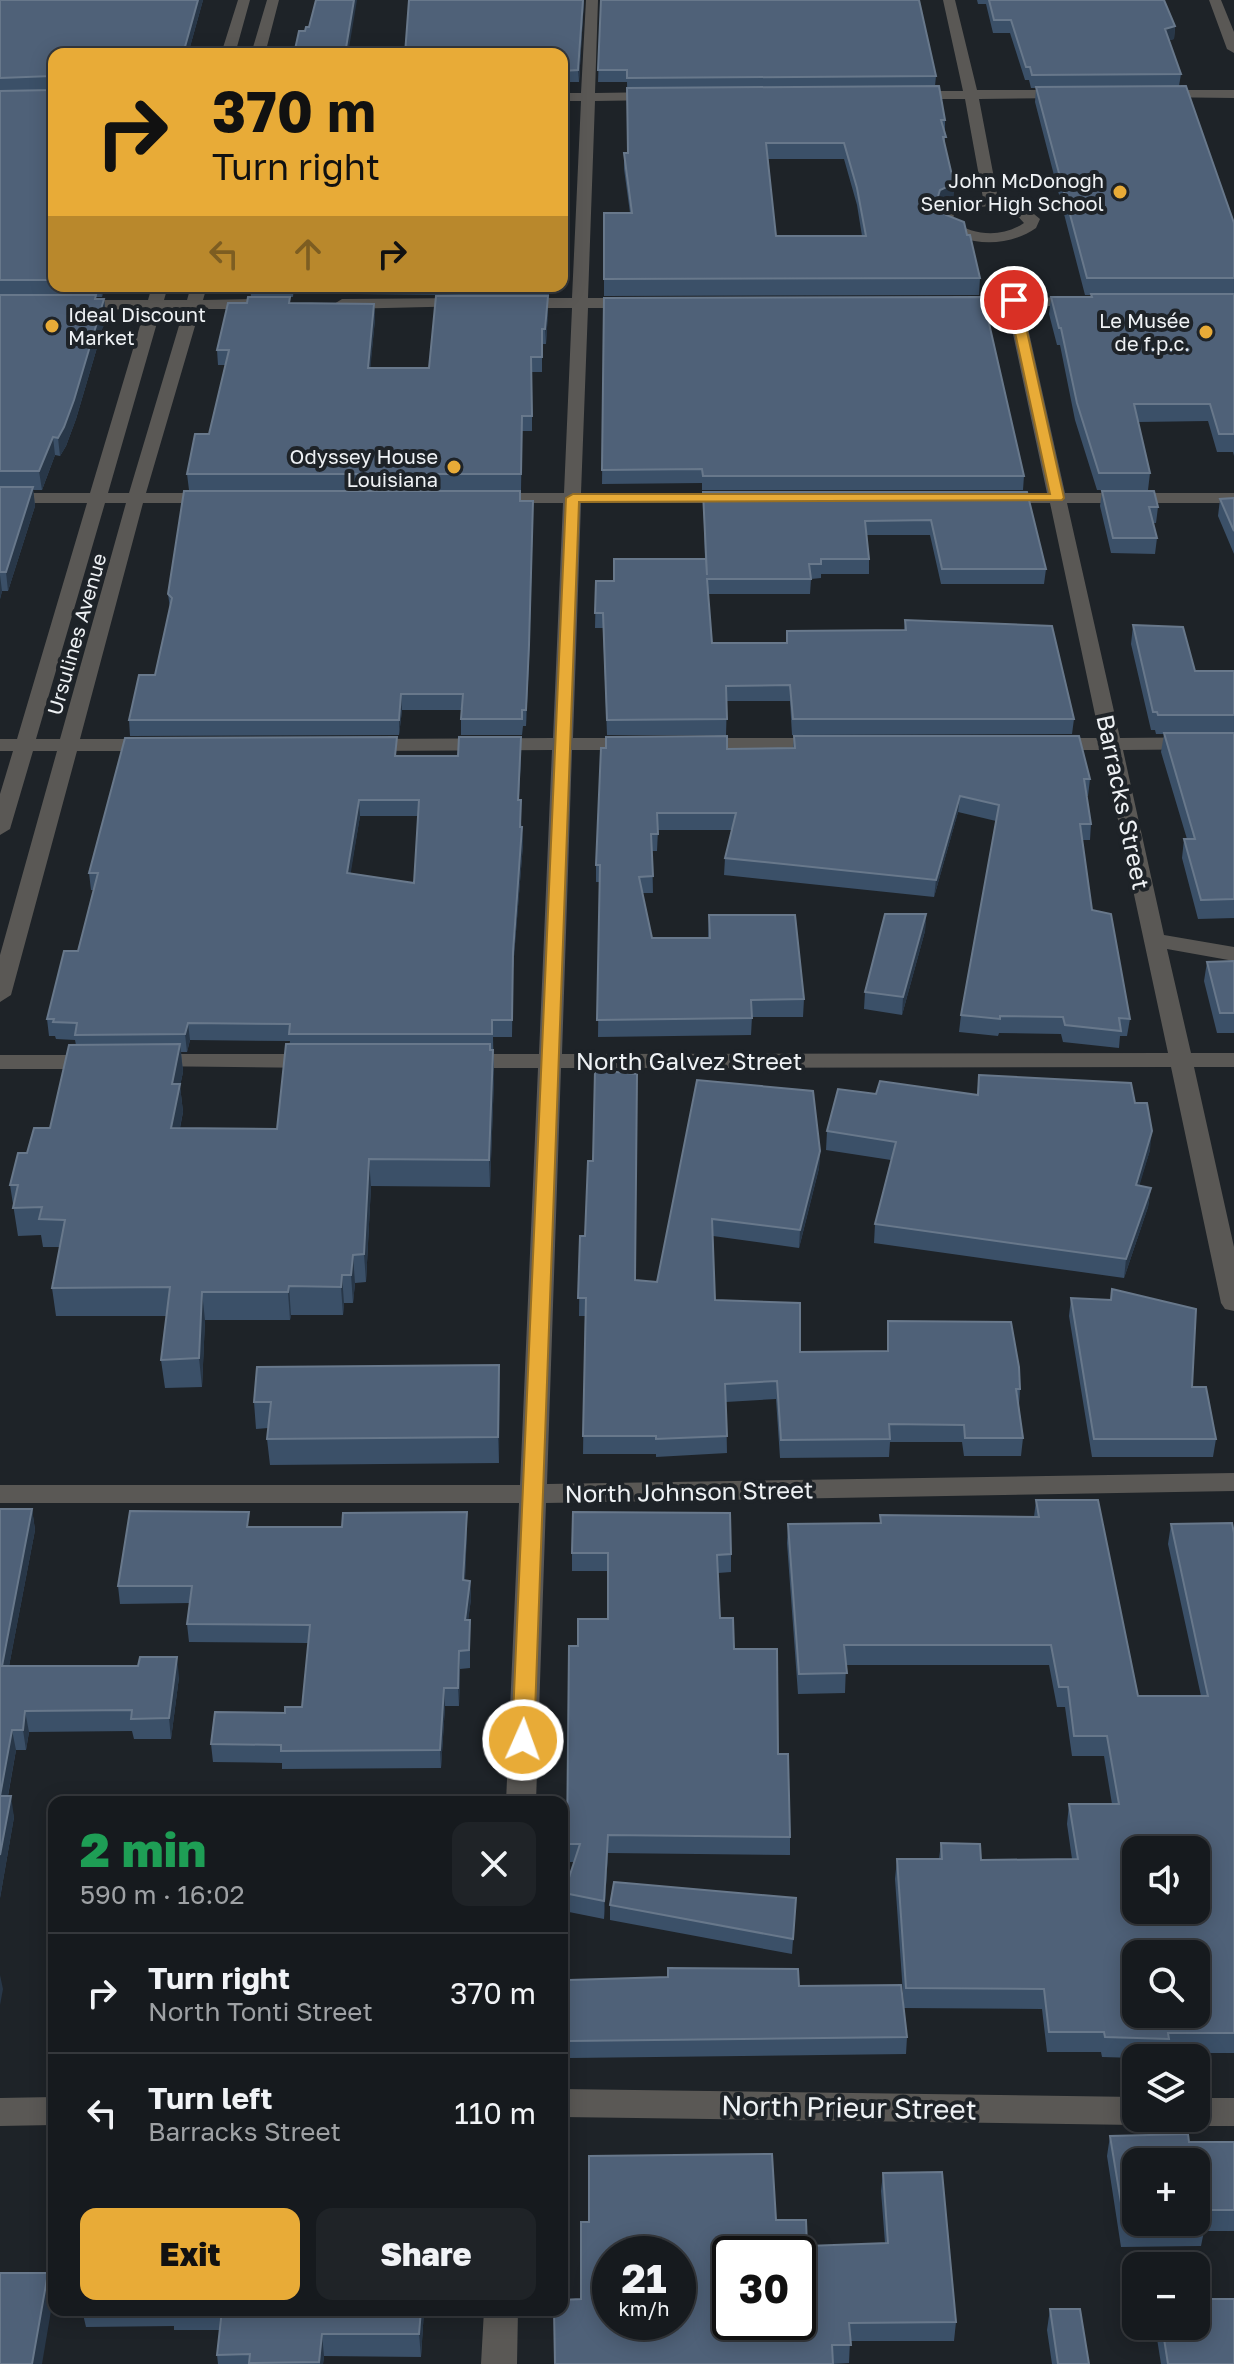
<!DOCTYPE html>
<meta charset="utf-8">
<style>
body{margin:0;font-family:"Golos Text",sans-serif;background:#1f2327;color:#f1f3f6;height:100vh;display:flex;flex-direction:column;font-size:30px;white-space:nowrap}
*{box-sizing:border-box;margin:0}
p{font-size:26px;color:#9ea1a4}
.icon{flex:none;width:44px;height:44px;fill:none;stroke:currentColor;stroke-width:2;stroke-linecap:round;stroke-linejoin:round}
.map{position:relative;flex:1;overflow:hidden}
.sheet{position:absolute;left:48px;top:1796px;width:520px;height:520px;display:flex;flex-direction:column;background:#161a1e;border-radius:16px;box-shadow:0 4px 20px #0003,0 0 0 2px #35383c}
.sheet>*{flex:none}
.banner{position:absolute;left:48px;top:48px;width:520px;height:244px;border-radius:16px;box-shadow:0 4px 20px #0003,0 0 0 2px #35383c;background:#e8ab37;color:#111;overflow:hidden}
.tools{position:absolute;left:1122px;top:1836px;display:grid;gap:16px}
.tools a{display:grid;place-items:center;width:88px;height:88px;border-radius:16px;background:#161a1e;box-shadow:0 4px 20px #0003,0 0 0 2px #35383c;font-size:40px}
.speed{position:absolute;left:592px;top:2236px;display:flex;gap:16px;font-size:40px;font-weight:700;text-align:center}
.speed>*{display:grid;place-content:center;width:104px;height:104px;border-radius:50%;background:#161a1e;box-shadow:0 4px 20px #0003,0 0 0 2px #35383c;line-height:1}
.speed small{font-size:20px;font-weight:400}
.speed .limit{border:4px solid #111;border-radius:12px;background:#fff;color:#111}
.pin{position:absolute;display:grid;place-items:center;width:68px;height:68px;color:#fff;margin:-34px;border:4px solid #fff;border-radius:50%;box-shadow:0 2px 8px #0007}
.me{position:absolute;width:88px;margin:-44px;rotate:2deg;stroke-linejoin:round;filter:drop-shadow(0 0 6px #0008)}
.turn{display:flex;align-items:center;gap:28px;height:168px;padding:0 32px;font-size:36px}
.turn .icon{width:104px;height:104px;stroke-width:2.5}
.turn b{display:block;font-size:56px;line-height:68px}
.lanes{display:flex;align-items:center;height:76px;padding:0 32px;background:#0003;justify-content:center;gap:40px;direction:ltr}
.lanes .off{opacity:.35}
.round{display:grid;place-items:center;flex:none;width:84px;height:84px;border-radius:16px;background:#1f2327}
.head{display:flex;align-items:center;justify-content:space-between;height:136px;padding:0 32px}
h1{font-size:48px;font-weight:800;line-height:60px;color:#1e9e55}
.cta{display:flex;gap:16px;margin-top:auto;padding:16px 32px}
.cta a{flex:1;height:92px;border-radius:16px;background:#e8ab37;color:#111;font-size:32px;font-weight:800;line-height:92px;text-align:center}
.cta a+a{background:#1f2327;color:#f1f3f6}
ul{padding:0;list-style:none}
li{display:flex;align-items:center;gap:24px;height:120px;padding:0 32px;border-top:2px solid #35383c}
li div{flex:1}
li b{display:block;font-size:30px}
li em{font-style:normal}
.map>svg:first-child{display:block}
.lines{fill:none;stroke-linecap:round;stroke-linejoin:round}
.minor{fill:#5a5855;fill-rule:evenodd}
.wall{fill:#3b5068;fill-rule:evenodd}
.shaded-wall{fill:#283748}
.building{fill:#4f6178;stroke:#68788b;stroke-width:2;fill-rule:evenodd}
.route{fill:#e8ab37;stroke:#976f24;stroke-width:2}
.poi-dot{fill:#e8ab37;stroke:#1e2328;stroke-width:3}
.labels{text-anchor:middle;dominant-baseline:central;stroke-width:8;stroke-linejoin:round;paint-order:stroke}
.far-poi-label{font-size:20px;fill:#eef1f4;stroke:#1e2328;text-anchor:end}
.far-street-label{font-size:20px;fill:#eef1f4;stroke:#1e2328}
.street-label{font-size:24px;fill:#eef1f4;stroke:#1e2328}
.near-street-label{font-size:28px;fill:#eef1f4;stroke:#1e2328}
</style>
<div class="map">
<svg width="1234" height="2364" viewBox="0 0 1234 2364">
<rect width="100%" height="100%" fill="#1e2328"/>
<g class="lines">
<path class="minor" d="M238,0H250L235,54H221Z
M267,0H279L265,54H251Z
M586,0H598L595,93L660,92L667,96L660,100L595,101L588,298H638L646,303L638,308H588L581,493H734L743,498L734,503H581L573,738H640L650,744L640,750H572L562,1054L1168,1053L1103,750H1048L1038,744L1048,738H1100L1050,503H998L989,498L998,493H1047L1007,306H954L946,301L954,296L1088,298L1090,301L1082,306H1023L1065,493H1234V503H1067L1120,738L1234,737V749L1123,750L1164,935L1234,947V961L1167,949L1191,1053H1234V1067H1194L1234,1247V1311L1225,1309L1221,1303L1171,1067L561,1068L547,1484L1234,1473V1491L546,1503L536,1802H506L519,1503H0V1485H520L538,1068H462L454,1066L451,1061L454,1056L462,1054H539L552,750L364,751L354,745L364,739L553,738L563,503H490L481,498L490,493H564L572,308H514L506,303L514,298H572L581,101H562V93H581Z
M943,0H955L977,90H1068L1075,94L1068,98L979,99L998,199L1023,205L1040,219L1036,228C1008,248 962,248 937,222L942,208L964,200L983,198L965,99H908L901,95L908,91H963ZM991,206L1013,211L1024,223C1002,238 974,236 953,221L954,213L967,208Z
M1209,0H1221L1234,32V53L1227,49Z
M1156,90H1234V98L1151,97L1149,94Z
M152,286H168L164,300H187L191,286H207L203,300L258,299L266,304L258,309H200L146,493H214L223,498L214,503H143L80,739H156L166,745L156,751H77L11,995L0,1002V955L57,751H33L10,829L0,835V794L13,751H0V739H17L87,503H0V493H90L145,309L74,310L66,305L74,300H148ZM161,309H184L129,493H108ZM105,503H126L60,739H36Z
M466,298L472,300V306L342,309L334,304L342,299Z
M696,738H824L834,744L824,750L689,748L686,744Z
M150,1054H318L326,1056L329,1061L326,1066L318,1068L142,1066L139,1061L142,1056Z
M0,1055H98L106,1057L109,1062L106,1067L98,1069H0Z
M562,2089L1136,2097V2118H1149L1136,2125L562,2117Z
M54,2097V2125L0,2126V2098Z
M1196,2098H1234V2126H1196L1184,2122L1183,2118H1196Z
M484,2310H518L517,2364H481Z"/>
</g>
<path class="wall" d="M0,0H203L188,54H54V286H105L102,297H96V299H104L106,317L76,419L66,446L60,456L55,455L42,490H33L35,506L8,591H2L0,599Z
M584,0L579,82H562V83V54Z
M601,0L936,76L935,86L945,120V145L954,184L953,201L939,207V209L980,278L979,295L604,296V213H630L624,169V153H628L627,82H598ZM768,159H844L857,205L862,236H776Z
M977,0H1164L1175,26L1174,39L1169,40L1181,74L1179,86L1234,223V456L1233,452H1217L1208,421L1138,422L1150,473L1148,490H1097L1075,420L1060,345H1057L1049,314L1051,297H1091V295H1085L1035,102L1036,88H1031L1029,80H1025L1010,33H993L986,4H978Z
M250,286H294L293,297H251Z
M354,286H549V296L354,294Z
M290,297V303L374,304L375,319L370,368H429L548,311L546,344H542V372H532V431H522L521,490H189L187,474L209,434L225,365H218L217,350L247,303Z
M604,298L1024,476L1023,490H702V483L602,484Z
M1102,491L1158,507L1156,523H1153L1157,538L1155,554L1111,553L1100,506Z
M703,492H1027L1046,569L1044,584H941L930,535H867L869,559V574H821V578L811,579L810,594H708L712,643H786L787,631L904,630L905,620L1074,719L1072,734L792,735L790,701H727L726,735H607L603,628H595L596,581H614L705,559Z
M1234,498V554L1218,516L1220,499Z
M521,501L533,516L529,660L526,726H523L522,735H461V710H402L399,735L130,736L129,720L155,675L170,608L168,594Z
M1133,625L1195,671H1234V918L1198,919L1182,858L1184,839H1187L1161,752L1164,734H1156L1155,730H1151L1131,644Z
M794,736L1090,779L1088,796H1087L1091,824L1090,840H1082L1092,910L1130,1019L1127,1036H1120L1119,1048L1063,1042L1061,1034L999,1033L998,1036L959,1032L961,1015L996,821L958,812L934,897L724,875L725,858L732,830H658L657,851H652L653,893H642L652,938H708L709,915L804,999L803,1017H752L751,1035L598,1037L600,882H596V865L727,749L793,748Z
M521,753L519,800L523,844L513,969L512,1037H493L494,1078L490,1187L371,1186L366,1282L355,1283L353,1303H344L343,1315H291L290,1320H205L202,1387L165,1388L161,1360L167,1316H56L52,1288L60,1247H43L41,1235L18,1236L10,1185L27,1153L50,1128L76,1045L75,1040L56,1039L55,1036H49L47,1019L78,951L94,890H91L89,873L397,756H458ZM360,816H418L414,883L350,874ZM190,1040L290,1041L277,1129L180,1128L183,1112L180,1086L183,1072L181,1052H187Z
M926,914L925,931L902,1015L864,1009L865,992Z
M1234,961V1033H1217L1204,981L1207,962Z
M979,1075L1135,1103L1150,1150L1139,1185L1151,1188L1148,1207L1124,1278L874,1243L875,1224L891,1160L826,1150L827,1131L876,1094L977,1095Z
M697,1080L820,1151L819,1168L799,1248L713,1236L715,1300L800,1352L887,1351L888,1321L1020,1389L1019,1406L1023,1438L1021,1456H964L962,1442H890L889,1457L780,1458L776,1399L726,1402L727,1453L656,1457V1454H583L585,1316H579L580,1236L635,1280L657,1282Z
M1071,1298L1192,1387L1216,1439L1213,1457H1092L1069,1316Z
M499,1365V1463L270,1465L267,1439L268,1428L256,1429L254,1402Z
M1036,1500L1138,1696H1201L1168,1544L1171,1524L1234,1533V2053H1166L1165,2058H1136L1102,2057L1101,2052H1047L1042,2009L904,2008L895,1879L897,1859H939L941,1843L981,1860L1072,1859L1067,1824L1069,1804H1112L1104,1756H1072L1065,1707H1057L1049,1665H846L845,1693L798,1694L787,1543L788,1524L880,1523V1515L1034,1517Z
M0,1509H32L35,1530L9,1666L179,1677L171,1739H134L132,1731L29,1732L26,1750H16L8,1796L14,1817L0,1898Z
M250,1527L467,1530L465,1580L470,1581L471,1599L468,1620L470,1638V1668L460,1669L459,1706H445L441,1768L282,1769V1763L213,1762L211,1744L285,1713L302,1707L308,1643L189,1642L187,1624L190,1603L120,1604L118,1586Z
M572,1553L731,1554V1572L718,1573L720,1618L734,1649L778,1754L790,1837V1855L608,1853L604,1919L564,1911V1893L574,1862H567V1844L578,1646L608,1619V1571H572Z
M796,1898L792,1954L610,1920V1905Z
M569,1980L799,1986L907,2037L906,2054L570,2058Z
M1110,2136L1189,2142H1234V2231H1204L1201,2246L1121,2247L1107,2156Z
M883,2173L956,2322L954,2341H850L849,2363L833,2364L581,2299L776,2220L807,2246L885,2243L881,2191Z
M1050,2309L1089,2364H1052L1047,2330Z
M82,2310H424L421,2357L324,2356L323,2364H218L217,2355L220,2330H174V2326L86,2327Z
M1155,2326H1196L1234,2364H1161Z"/>
<path class="shaded-wall" d="M198,0H203L188,54H183Z
M354,0H357L348,54H345Z
M583,0H584L579,82L578,70Z
M1175,26L1174,39L1164,42L1165,29Z
M954,184L953,201L939,207L934,223L935,206L940,190Z
M101,286H105L102,297Z
M548,296V311L546,344L545,329Z
M104,299L106,317L76,419L66,446L60,456L58,438Z
M374,304L375,319L369,384L368,368Z
M53,437L55,455L42,490L39,471Z
M33,487L35,506L8,591L6,572Z
M533,501L529,660L526,726V710Z
M0,575L2,591L0,599Z
M401,694L402,710L399,735V720Z
M521,737V753L518,816V800Z
M960,796L958,812L934,897L936,880Z
M359,800L360,816L348,890L347,873Z
M522,827L523,844L513,969L512,1037L513,952Z
M926,914L925,931L902,1015L903,997Z
M188,1023L190,1040L187,1052L185,1034Z
M180,1044L183,1072L180,1086L183,1112L174,1156L171,1128L172,1084Z
M493,1050L494,1078L490,1187L489,1160Z
M1152,1131L1150,1150L1134,1204L1136,1185Z
M820,1151L819,1168L799,1248L800,1230Z
M369,1159L371,1186L366,1282L364,1254Z
M1151,1188L1148,1207L1124,1278L1126,1259Z
M353,1255L355,1283L353,1303L351,1275Z
M342,1275L344,1303L343,1315L341,1287Z
M289,1286L291,1315L290,1320L288,1292Z
M202,1292L205,1320L202,1387L199,1358Z
M499,1365L500,1391L499,1463L498,1437Z
M32,1509L35,1530L5,1687L2,1666Z
M467,1512V1530L464,1598L463,1580Z
M470,1581L471,1599L466,1638L465,1620Z
M459,1651L460,1669L459,1706L458,1688Z
M177,1657L179,1677L171,1739L169,1718Z
M444,1688L445,1706L441,1768L440,1750Z
M25,1711L29,1732L26,1750L23,1730Z
M12,1730L16,1750L4,1817L0,1796Z
M11,1796L14,1817L0,1898V1855Z
M608,1835V1853L604,1919V1901Z
M0,1975L3,1989L0,2005Z
M48,2273L53,2299L42,2364H32Z
M421,2310H424L421,2357L419,2334Z
M322,2334L324,2356L323,2364H320Z"/>
<path class="building" d="M0,0H198L183,54H54V83L52,76L0,78Z
M316,0H354L345,54H294L299,31H305L306,27H309Z
M409,0H583L578,70L562,71V54H405Z
M601,0H919L936,76L627,78V70H598Z
M989,0H1164L1175,26L1165,29L1181,74L1032,75L1030,67H1026L1011,20H994Z
M939,86L945,120H941L946,137H943L954,184L940,190L935,206L946,215L964,222L967,235H970L980,278L604,279V213H632L624,153H628L627,88ZM766,143H844L857,188L866,236H776Z
M1186,86L1234,223V278H1087L1036,87Z
M54,88V280H0V91L52,90Z
M1091,294H1234V434H1219L1210,404H1134L1150,473H1099L1077,403L1061,328H1059L1051,297H1092Z
M0,295H96L95,299H104L74,400L64,427L58,438L53,437L39,471H0Z
M436,296H548L545,329H542V357H531L532,416H522L521,474H187L195,434H209L229,350H217L228,303H247L248,297H290L289,303L374,304L368,368H429Z
M983,297L1024,476H703L702,469L602,470L604,298Z
M0,487H33L6,572H0Z
M184,491H520V501H533L529,645L526,710H522V719H461L463,694H401L399,720H129L139,675H155L172,598L168,594Z
M1102,491H1154L1158,507H1149L1157,538H1113Z
M703,492H1027L1046,569H942L931,520L865,521L869,559H821V564H809L811,579H707L712,643H787V631L906,630L905,620L1052,626L1074,719H793L790,685L726,686L727,719L607,720L603,613H595L596,581H614V559H706L707,575Z
M1234,498V531L1220,499Z
M1133,625L1183,627L1195,671H1234V715H1158L1157,712H1153Z
M1164,733H1234V899L1201,900L1184,839H1195Z
M727,736V749L795,748L794,736H1079L1090,779H1084L1091,824H1080L1092,910L1111,914L1130,1019L1119,1018L1121,1031L1065,1025L1063,1017L1000,1016V1019L961,1015L999,805L960,796L936,880L725,858L736,813H657L658,834H651L653,876L639,877L652,938H710L709,915H795L804,999L751,1000L752,1018L597,1020L600,865H596L601,748H606V737Z
M397,737L395,756H458L459,737H521L518,800H521L520,827H522L513,952L512,1020H492V1034H289L290,1024L188,1023L185,1034L75,1035L77,1023L53,1022L54,1019H47L64,951H78L98,873H89L125,738ZM359,800H419L414,883L347,873Z
M885,914H926L903,997L865,992Z
M1234,961V1013H1220L1207,962Z
M180,1044L172,1084H180L171,1128L277,1129L286,1044H490V1050H493L489,1160L369,1159L364,1254L353,1255L351,1275H342L341,1287L289,1286L288,1292H202L199,1358L161,1360L170,1287L52,1288L65,1220L39,1219L42,1207L13,1208L18,1185H10L18,1153H27L34,1128H50L69,1045Z
M595,1070L637,1074L635,1280L657,1282L697,1080L813,1091L820,1151L800,1230L712,1219L715,1300L800,1303V1352L888,1351V1321L1011,1322L1019,1367L1020,1389H1016L1023,1438H965L964,1425L889,1424L890,1439L781,1440L777,1381L725,1384L727,1436L656,1439V1436H583L586,1298H578L580,1236H585L588,1161H593Z
M979,1075L1131,1083L1135,1103H1147L1152,1131L1136,1185L1151,1188L1126,1259L875,1224L896,1142L827,1131L838,1089L876,1094L880,1081L978,1095Z
M1112,1289L1196,1309L1192,1387H1206L1216,1439H1094L1071,1298L1111,1300Z
M499,1365L498,1437L267,1439L271,1402H254L257,1367Z
M1036,1500H1098L1138,1696H1208L1171,1524L1232,1523L1234,1533V2033H1168L1169,2039L1105,2037L1104,2032H1049L1044,1989L906,1988L897,1859H942L941,1843L980,1844L981,1860L1078,1859L1069,1804H1119L1107,1736H1074L1068,1687H1059L1051,1645H844L847,1673L799,1674L788,1524L881,1523L880,1515L1039,1517ZM1136,1850H1196V1910H1136ZM1136,1954H1196V2014H1136Z
M0,1509H32L2,1666H138L140,1657H177L169,1718L131,1719L132,1710L25,1711L23,1730H12L0,1796H11L0,1855Z
M130,1511L249,1512L247,1527H342L343,1513L467,1512L463,1580L470,1581L465,1620H470L469,1650L459,1651L458,1688H444L440,1750L281,1751V1745L211,1744L215,1712L285,1713V1707H302L310,1625L187,1624L192,1586H118Z
M573,1512L730,1513L731,1554L717,1555L720,1618H733L734,1649H777L778,1754H788L790,1837L608,1835L604,1901L564,1893L580,1844H567L569,1646H578V1619H608V1553H572Z
M614,1882L796,1898L793,1939L610,1905Z
M668,1968L798,1969L799,1986L901,1985L907,2037L569,2041V1980L668,1977Z
M1188,2134L1189,2142H1234V2210H1202L1205,2226L1125,2227L1110,2136ZM1136,2162H1196V2222H1136Z
M772,2154L776,2220H806L807,2246L888,2243L883,2173L942,2172L956,2322L849,2323L851,2345H832L833,2364H555L554,2310H562V2300L581,2299V2222H589V2156ZM610,2254H678V2322H610ZM730,2254H798V2322H730Z
M0,2273H48L32,2364H0Z
M1196,2299H1234V2364H1168L1162,2326H1196Z
M1050,2309H1080L1089,2364H1058Z
M222,2310H421L419,2334H322L319,2362L249,2363L250,2354L217,2355Z"/>
<path class="route" d="M1014,297L1020,300L1064,498L1062,500L579,502L534,1740L531,1746L523,1749L516,1746L512,1740L566,498L573,494H1050L1008,300Z"/>
<g class="poi-dot">
<circle cx="1120" cy="192" r="8"/>
<circle cx="52" cy="326" r="8"/>
<circle cx="1206" cy="332" r="8"/>
<circle cx="454" cy="467" r="8"/>
</g>
<g class="labels">
<g class="far-poi-label">
<text x="1104" y="180">John McDonogh<tspan x="1104" dy="23">Senior High School</tspan></text>
<text x="68" y="314" text-anchor="start">Ideal Discount<tspan x="68" dy="23">Market</tspan></text>
<text x="1190" y="320">Le Musée<tspan x="1190" dy="23">de f.p.c.</tspan></text>
<text x="438" y="456">Odyssey House<tspan x="438" dy="23">Louisiana</tspan></text>
</g>
<g class="far-street-label">
<text transform="translate(76 634) rotate(-74)">Ursulines Avenue</text>
</g>
<g class="street-label">
<text transform="translate(1124 802) rotate(78)">Barracks Street</text>
<text x="689" y="1060">North Galvez Street</text>
<text transform="translate(689 1491) rotate(-1)">North Johnson Street</text>
</g>
<g class="near-street-label">
<text transform="translate(849 2107) rotate(1)">North Prieur Street</text>
</g>
</g>
</svg>
<div class="tools">
<a><svg class="icon" aria-label="sound" viewBox="0 0 24 24"><path d="M4 9h4l5-4v14l-5-4H4zM17 9q2 3 0 6"/></svg></a>
<a><svg class="icon" aria-label="search" viewBox="0 0 24 24"><circle cx="10" cy="10" r="6"/><path d="M15 15l6 6"/></svg></a>
<a><svg class="icon" aria-label="layers" viewBox="0 0 24 24"><path d="M12 4l9 5-9 5-9-5zM3 14l9 5 9-5"/></svg></a>
<a>+</a>
<a>−</a>
</div>
<div class="speed"><div>21<small>km/h</small></div><div class="limit">30</div></div>
<div class="pin" style="left:1014px;top:300px;background:#d93025"><svg class="icon" aria-label="arrive" viewBox="0 0 24 24"><path d="M6 21V4h12l-3 4 3 4H6"/></svg></div>
<svg class="me" style="left:523px;top:1740px" viewBox="-20 -20 40 40"><circle r="17" fill="#e8ab37" stroke="#fff" stroke-width="3"/><path d="M0-11L8 9 0 5-8 9z" fill="#fff"/></svg>
<div class="banner">
<div class="turn"><svg class="icon" aria-label="right" viewBox="0 0 24 24"><path d="M7 20v-9h11M14 6l5 5-5 5"/></svg><div><b>370 m</b>Turn right</div></div>
<div class="lanes"><svg class="icon off" aria-label="left" viewBox="0 0 24 24"><path d="M17 20v-9H6M10 6l-5 5 5 5"/></svg><svg class="icon off" aria-label="ahead" viewBox="0 0 24 24"><path d="M12 20V5M6 11l6-6 6 6"/></svg><svg class="icon" aria-label="right" viewBox="0 0 24 24"><path d="M7 20v-9h11M14 6l5 5-5 5"/></svg></div>
</div>
<section class="sheet">
<div class="head"><div><h1>2 min</h1><p>590 m · 16:02</p></div><a class="round"><svg class="icon" aria-label="close" viewBox="0 0 24 24"><path d="M6 6l12 12M18 6L6 18"/></svg></a></div>
<ul>
<li><svg class="icon" aria-label="right" viewBox="0 0 24 24"><path d="M7 20v-9h11M14 6l5 5-5 5"/></svg><div><b>Turn right</b><p>North Tonti Street</p></div><em>370 m</em></li>
<li><svg class="icon" aria-label="left" viewBox="0 0 24 24"><path d="M17 20v-9H6M10 6l-5 5 5 5"/></svg><div><b>Turn left</b><p>Barracks Street</p></div><em>110 m</em></li>
</ul>
<div class="cta"><a>Exit</a><a>Share</a></div>
</section>
</div>
